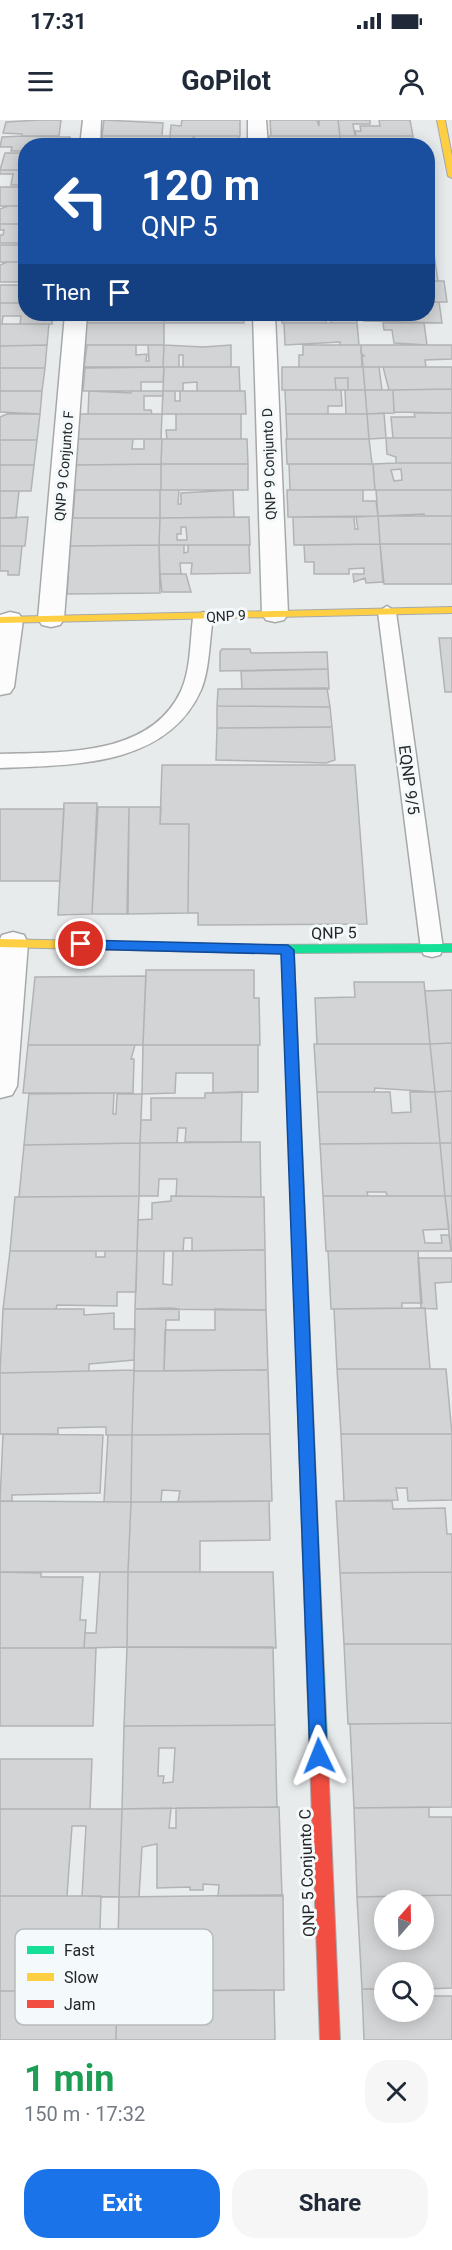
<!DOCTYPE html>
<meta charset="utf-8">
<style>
body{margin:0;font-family:Roboto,sans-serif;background:#f6f6f7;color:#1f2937;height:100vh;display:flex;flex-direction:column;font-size:22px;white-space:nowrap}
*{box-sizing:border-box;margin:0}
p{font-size:20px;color:#747a83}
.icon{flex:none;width:33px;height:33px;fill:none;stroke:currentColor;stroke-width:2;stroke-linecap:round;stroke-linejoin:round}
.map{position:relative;height:1920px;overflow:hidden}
.details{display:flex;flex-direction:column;background:#fff;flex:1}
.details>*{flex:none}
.banner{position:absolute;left:18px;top:18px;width:417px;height:183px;border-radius:24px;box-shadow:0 3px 15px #0003;background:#1a4fa0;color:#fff;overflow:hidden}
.needle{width:39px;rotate:20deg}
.fabs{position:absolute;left:374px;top:1770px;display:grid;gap:12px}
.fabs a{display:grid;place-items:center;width:60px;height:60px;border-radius:50%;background:#fff;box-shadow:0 3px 15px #0003;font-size:30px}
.pin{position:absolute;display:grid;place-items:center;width:51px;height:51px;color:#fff;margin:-26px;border:3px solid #fff;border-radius:50%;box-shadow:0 2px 6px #0007}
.me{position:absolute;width:66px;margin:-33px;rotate:358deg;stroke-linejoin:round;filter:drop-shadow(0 0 4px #0008)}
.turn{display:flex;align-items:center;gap:21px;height:126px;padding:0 24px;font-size:27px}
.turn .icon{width:78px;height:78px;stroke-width:2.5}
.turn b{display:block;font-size:42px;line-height:51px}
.then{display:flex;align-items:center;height:57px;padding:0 24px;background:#0003;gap:12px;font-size:22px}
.round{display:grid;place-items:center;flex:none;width:63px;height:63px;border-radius:24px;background:#f6f6f7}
.head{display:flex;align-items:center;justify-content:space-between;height:102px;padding:0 24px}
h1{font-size:36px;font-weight:700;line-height:45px;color:#1e9e55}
.button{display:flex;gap:12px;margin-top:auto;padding:12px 24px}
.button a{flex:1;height:69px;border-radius:24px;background:#1a73e8;color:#fff;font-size:24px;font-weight:700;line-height:69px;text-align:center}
.button a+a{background:#f6f6f7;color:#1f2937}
.status{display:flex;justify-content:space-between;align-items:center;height:42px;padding:0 30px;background:#fff;direction:ltr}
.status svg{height:16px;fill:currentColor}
header{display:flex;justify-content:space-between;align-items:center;height:78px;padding:0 24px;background:#fff;font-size:27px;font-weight:700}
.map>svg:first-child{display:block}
.building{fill:#d2d4d5;stroke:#b2b3b4;stroke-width:1.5;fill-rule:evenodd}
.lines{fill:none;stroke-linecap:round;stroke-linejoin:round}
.lane-casing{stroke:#a7a9a9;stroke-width:3}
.street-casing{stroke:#a7a9a9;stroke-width:3}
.fast-casing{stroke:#a7a9a9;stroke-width:2}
.slow-casing{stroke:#a7a9a9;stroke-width:2}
.jam-casing{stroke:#a7a9a9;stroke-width:2}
.lane{fill:#fcfcfc;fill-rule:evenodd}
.street{fill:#fcfcfc;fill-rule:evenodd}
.fast{fill:#16e098;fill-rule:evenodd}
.slow{fill:#ffcf43;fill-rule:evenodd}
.jam{fill:#f24e42;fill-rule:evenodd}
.route{fill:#1a73e8;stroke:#114b97;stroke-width:1.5}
.labels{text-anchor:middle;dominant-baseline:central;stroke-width:6;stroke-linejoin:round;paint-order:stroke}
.far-street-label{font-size:14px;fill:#252627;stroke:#f4f9fb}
.street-label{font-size:16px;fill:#252627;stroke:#f4f9fb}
.key{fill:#f4f9fb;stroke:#b6babb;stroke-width:1.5}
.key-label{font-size:16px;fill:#252627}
</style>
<div class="status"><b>17:31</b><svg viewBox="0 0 49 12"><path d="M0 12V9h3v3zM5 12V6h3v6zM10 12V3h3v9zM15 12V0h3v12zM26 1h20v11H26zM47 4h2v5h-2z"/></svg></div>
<header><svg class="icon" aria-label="menu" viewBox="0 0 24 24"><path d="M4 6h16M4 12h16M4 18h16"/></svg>GoPilot<svg class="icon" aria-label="person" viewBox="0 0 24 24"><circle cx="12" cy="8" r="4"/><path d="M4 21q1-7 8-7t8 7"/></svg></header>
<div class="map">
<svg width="452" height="1920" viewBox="0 0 452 1920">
<rect width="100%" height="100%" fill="#e8ebec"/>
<path class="building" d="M39,0H61L59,16H22V14L3,13L6,2Z
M104,0L163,3L162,16H102Z
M182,0H240V16H170L171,5L181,6Z
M270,0H317L319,6V0H338L340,16H271Z
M338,0H370V4H353L355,16H340Z
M379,0H410L413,16H356L355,11H361L360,6H380Z
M102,16H170V26H101Z
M170,16H193V20L195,16H239V26H173L170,23Z
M269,16H340L341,26H270Z
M340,16H413L414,26H341Z
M2,17L22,16L70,17L69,26H26V31H11L12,27H0Z
M5,33H26V50H0Z
M0,50H26V65H11L13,54H0Z
M0,67H26V86H0Z
M8,86H26V104H0V89Z
M0,104H26V123H0V115H3L4,110H0Z
M432,121L435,141H428V122Z
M0,125H26V142H0Z
M428,141H435L438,161H428Z
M7,142H26V162H0V145Z
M428,161H444L447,182H428Z
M26,162V183H0V165H24Z
M428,182H439L442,203L364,201L363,194H428Z
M0,183H26V194H53L52,204H20L21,196H3L2,204H0Z
M88,194H165L164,203H87Z
M165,194H243L244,203H164Z
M282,194H330V198H325L326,203H282Z
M330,194H357V203H331Z
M86,203H164V225H84Z
M284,203H357L359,225H340V222L285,225Z
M383,203H424L427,225L394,223L392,210H384Z
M0,204H49L47,225L0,226Z
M47,225L45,248H0V226Z
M87,225H136V235L147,234L146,241H149L148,225H164L163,247H84Z
M164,225L203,227L231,225V247H183V235H179V247H163Z
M303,225H361L362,247H299V235H303Z
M361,225H452V239L425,240L426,247H363L362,236H364L361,233Z
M164,247H239L240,271H197V262L183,263V271H163Z
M164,247L163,262H141V271H83L85,248Z
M282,247H363L365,270H348V258H335L336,270H282Z
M363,247H379L382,270H365Z
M383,247H452V269L389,270Z
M0,248H45L42,271H0Z
M335,258H348V270H336Z
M452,269V293L394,292L393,270Z
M285,270H341L342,286H328V294H286Z
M345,270H365L367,294H346Z
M365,270H393L394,293L367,294Z
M0,271H42L40,294L0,292Z
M89,271L131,273V271H163V276H144V290H151L152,294H88Z
M163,271H175V281H180V271H245L246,294H162Z
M384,293L386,318L369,319L367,294Z
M414,293H452V318H393L391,297H415Z
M7,294H40L37,320H0V297Z
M79,294H162L161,319H77Z
M176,294H241V319H167L166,310H176Z
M286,294H367L369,319H287Z
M386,318H452V343H396V337L387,334Z
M77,319H133L132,329H144V319H162L161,344L75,345Z
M162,319H247L248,344H161Z
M286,319H369L372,344H287Z
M0,320H37L34,345H0Z
M396,343H452V370H375L373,344ZM401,349L402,360L394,361L391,350Z
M161,344H248V370H161Z
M161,344V370H73L75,345Z
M289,344H373L375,370H290Z
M0,345H34L31,371H0Z
M75,370H160V398H73Z
M160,370H179L178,384H181V373L233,370L234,397L160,398Z
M287,370H363V381H376L378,396L288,397Z
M376,370H452V396H424V394L378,396Z
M0,371H19L16,398H0Z
M378,396L380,424L294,425L293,397H354L355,409H358L356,397Z
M378,396H452V424H380Z
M28,397L25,426H0V398Z
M249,397L250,425H159L160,398ZM181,407H186L187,420H177V414H181Z
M71,398H160L159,425L69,426Z
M380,424H452V464H384Z
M380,424L383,462L366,463L365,458L354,462L353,454H364V448L349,449V454H314V442H305L304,425Z
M159,425L160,473L67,474L70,426Z
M159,425H184V433L188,432V425H249L250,453L191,454L192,443H180L181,454H160Z
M0,426H22L19,455H8V451H0Z
M160,454H186L191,472H162Z
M439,518H452V572H445Z
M222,529H250L251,533L327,532L328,549L220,551V532Z
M328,549L329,569H242L241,551Z
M327,568L330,587L217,586L218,569Z
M217,586L330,587L332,607L217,608Z
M332,607L335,640L326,643L216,640L217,608Z
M162,645H355L367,804L198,805V793H188L189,704H160Z
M64,683H97L92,794L58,795Z
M98,687H129L128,794H92Z
M129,687H161L160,704H189L188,793L127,794Z
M0,689H64L60,761H0Z
M146,850H254V878H259L260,925H143Z
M146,856L143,925H28L35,857Z
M354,862H424L430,924H317L315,878L355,877Z
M452,870V923L430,924L425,871Z
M452,923V971L435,972L430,924Z
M314,924H430L435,972L375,968L374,972H317Z
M28,925H135L131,939H134L133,973H23Z
M143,925H258V972L213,973V953H176L175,973L142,974Z
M452,971V1023H440L435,972Z
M242,972L241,1022H185L186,1008H178L177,1023H140L141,1000H151V978H205V973Z
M317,972H390L392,993L411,992L410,972H435L440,1023L320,1024Z
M114,973L113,994H116L117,974H142L140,1023L24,1025L29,974Z
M260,1022L261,1077L176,1076L177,1059H159L158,1076H139L140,1023Z
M140,1023L139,1076L19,1077L24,1025Z
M440,1023L445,1076H387L386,1072H367L368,1076H323L320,1024Z
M440,1023H452V1076H445Z
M139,1076L137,1131H10L15,1077Z
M171,1076L264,1077L265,1130L192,1131V1118H184L183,1131H137L138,1100L152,1099V1083L171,1081Z
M323,1076H445L449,1109L423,1110L425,1123H442L441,1115H449L451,1131H326Z
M445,1076H452V1131H451Z
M265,1130L266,1190L135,1189L137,1131H164L163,1164L172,1165L173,1131Z
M10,1131H96V1137H105V1131H137L136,1172H117V1186L57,1185L56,1189H3Z
M328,1131H418L422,1183H402V1188L331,1189Z
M418,1138H452V1162L435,1163L437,1189L421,1188Z
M170,1188L179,1189V1200H166L164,1251H134L135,1189Z
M425,1188L430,1249H337L334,1189Z
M3,1189H84V1195L114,1193V1209H135L134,1240L89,1244V1251L0,1253Z
M215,1189L266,1190L268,1250L164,1251L165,1210H215Z
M337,1249H446L452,1314H341Z
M134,1250L132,1315H106V1307H99L58,1308V1314H0V1253Z
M268,1250L270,1314L132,1315L134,1251Z
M3,1314L103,1315L100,1373L12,1375V1381H0Z
M270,1314L272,1381L178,1382L180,1371L162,1370L161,1382H131L132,1315Z
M341,1314H452V1380L408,1381L407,1368H396L398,1380L344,1381Z
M108,1315H132L131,1382H104Z
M0,1381L131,1382L128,1452H0Z
M269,1381L270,1420L200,1421V1452H128L131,1382Z
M336,1381H392L393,1389L445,1388L447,1414H452V1452L340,1453Z
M0,1452L41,1453V1457H83L80,1500H86L84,1528H0Z
M100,1452H128L127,1527L84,1528L85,1513H96Z
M128,1452H273L276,1528L127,1527Z
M452,1452V1524H344L340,1453Z
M344,1524H452V1603L348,1604Z
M127,1527H273L275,1605L124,1606Z
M0,1528H96L93,1606H0Z
M452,1603V1687L354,1688L350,1604Z
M275,1605L277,1687L122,1689L124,1606ZM159,1628H175L173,1662L163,1663L164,1656H158Z
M0,1639H92L90,1689H0Z
M279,1687L282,1776H218L219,1765L203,1764V1770H190V1767L157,1768V1724L142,1727L139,1777H119L122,1689L171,1688L169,1708H176V1688Z
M429,1687V1697H452V1775L357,1777L354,1688Z
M0,1689H122L119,1777L82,1776L86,1706H72L67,1776H0Z
M283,1775L284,1870L117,1871L119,1777Z
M452,1775V1868L423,1869V1852H384V1869H362L357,1777ZM384,1780H423V1820H384Z
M0,1776H101L99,1840L117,1841V1871H0Z
M362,1869H384V1892H423V1869H429V1876H452V1920H364Z
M274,1870L275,1920H116L117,1871Z
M0,1871H32L30,1883L46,1885L45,1896L51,1897L54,1871H117L116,1920H0Z"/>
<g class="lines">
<g class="lane-casing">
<path id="lane" d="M387,486L396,492L443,829L440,835L432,837L424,835L421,829L378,492Z
M203,492L213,498C209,521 210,548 201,570C167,647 72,645 0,648V634C62,632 150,637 181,571C191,549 190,521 193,498Z"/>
</g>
<g class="street-casing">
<path id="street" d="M83,0H101L100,26H80Z
M248,0H266L268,26H248Z
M65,194H87L64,499L60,505L51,507L42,505L38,499Z
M253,194H275L288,494L284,500L275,502L266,500L262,494Z
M10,492L19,494L23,500L14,567L10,573L0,575V495Z
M13,812L24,815L28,823L17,966L12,975L0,978V819L2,815Z"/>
</g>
<g class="fast-casing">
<path id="fast" d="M452,824V832L294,833L308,1168L306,1172L301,1174L296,1172L294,1168L282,833H256L250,829L256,825Z
M310,1405L316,1407L318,1412L328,1641L325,1647L319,1650L313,1647L310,1641L302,1412L304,1407Z"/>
</g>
<g class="slow-casing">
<path id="slow" d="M437,0H445L452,36V58L448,56Z
M452,487V493L0,503V497Z
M0,819L256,825L262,829L256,833L0,827Z"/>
</g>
<g class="jam-casing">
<path id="jam" d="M301,1162L306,1164L308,1168L318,1412L316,1417L310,1419L304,1417L302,1412L294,1168L296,1164Z
M319,1632L325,1635L328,1641L340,1920H320L310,1641L313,1635Z"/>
</g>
<use href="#lane" class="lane"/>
<use href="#street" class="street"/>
<use href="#fast" class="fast"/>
<use href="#slow" class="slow"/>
<use href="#jam" class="jam"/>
</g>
<path class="route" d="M81,820L288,825L294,830L327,1636L325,1642L319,1644L312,1642L310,1636L281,834L81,829L75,824Z"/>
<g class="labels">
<g class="far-street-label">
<text transform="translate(269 344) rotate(-92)">QNP 9 Conjunto D</text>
<text transform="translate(64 346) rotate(-85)">QNP 9 Conjunto F</text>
<text transform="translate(226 496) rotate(-3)">QNP 9</text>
</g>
<g class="street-label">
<text transform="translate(409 660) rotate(82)">EQNP 9/5</text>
<text transform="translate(334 813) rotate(-1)">QNP 5</text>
<text transform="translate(307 1753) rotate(-92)">QNP 5 Conjunto C</text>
</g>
</g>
<rect x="15" y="1809" width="198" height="96" rx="9" class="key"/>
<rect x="27" y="1826" width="27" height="8" fill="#16e098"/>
<rect x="27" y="1853" width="27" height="8" fill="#ffcf43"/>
<rect x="27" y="1880" width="27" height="8" fill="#f24e42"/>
<g class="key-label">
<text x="64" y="1836">Fast</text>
<text x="64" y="1863">Slow</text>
<text x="64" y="1890">Jam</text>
</g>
</svg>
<div class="fabs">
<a><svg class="needle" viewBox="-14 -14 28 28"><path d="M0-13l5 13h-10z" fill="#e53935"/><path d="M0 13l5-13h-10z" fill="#747a83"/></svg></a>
<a><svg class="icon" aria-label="search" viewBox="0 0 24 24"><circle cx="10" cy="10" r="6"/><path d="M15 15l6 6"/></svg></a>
</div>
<div class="pin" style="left:81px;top:824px;background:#d93025"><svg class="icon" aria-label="arrive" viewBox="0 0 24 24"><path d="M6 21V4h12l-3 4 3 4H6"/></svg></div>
<svg class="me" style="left:319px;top:1636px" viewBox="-20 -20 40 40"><path d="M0-17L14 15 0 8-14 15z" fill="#1a73e8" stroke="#fff" stroke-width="4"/></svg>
<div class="banner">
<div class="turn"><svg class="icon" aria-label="left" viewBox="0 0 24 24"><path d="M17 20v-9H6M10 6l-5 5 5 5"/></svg><div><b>120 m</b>QNP 5</div></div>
<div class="then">Then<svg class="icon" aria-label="arrive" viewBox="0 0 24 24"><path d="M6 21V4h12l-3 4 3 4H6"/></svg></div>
</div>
</div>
<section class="details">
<div class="head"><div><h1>1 min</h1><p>150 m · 17:32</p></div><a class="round"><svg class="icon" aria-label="close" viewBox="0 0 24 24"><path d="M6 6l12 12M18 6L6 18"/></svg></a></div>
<div class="button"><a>Exit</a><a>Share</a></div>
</section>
